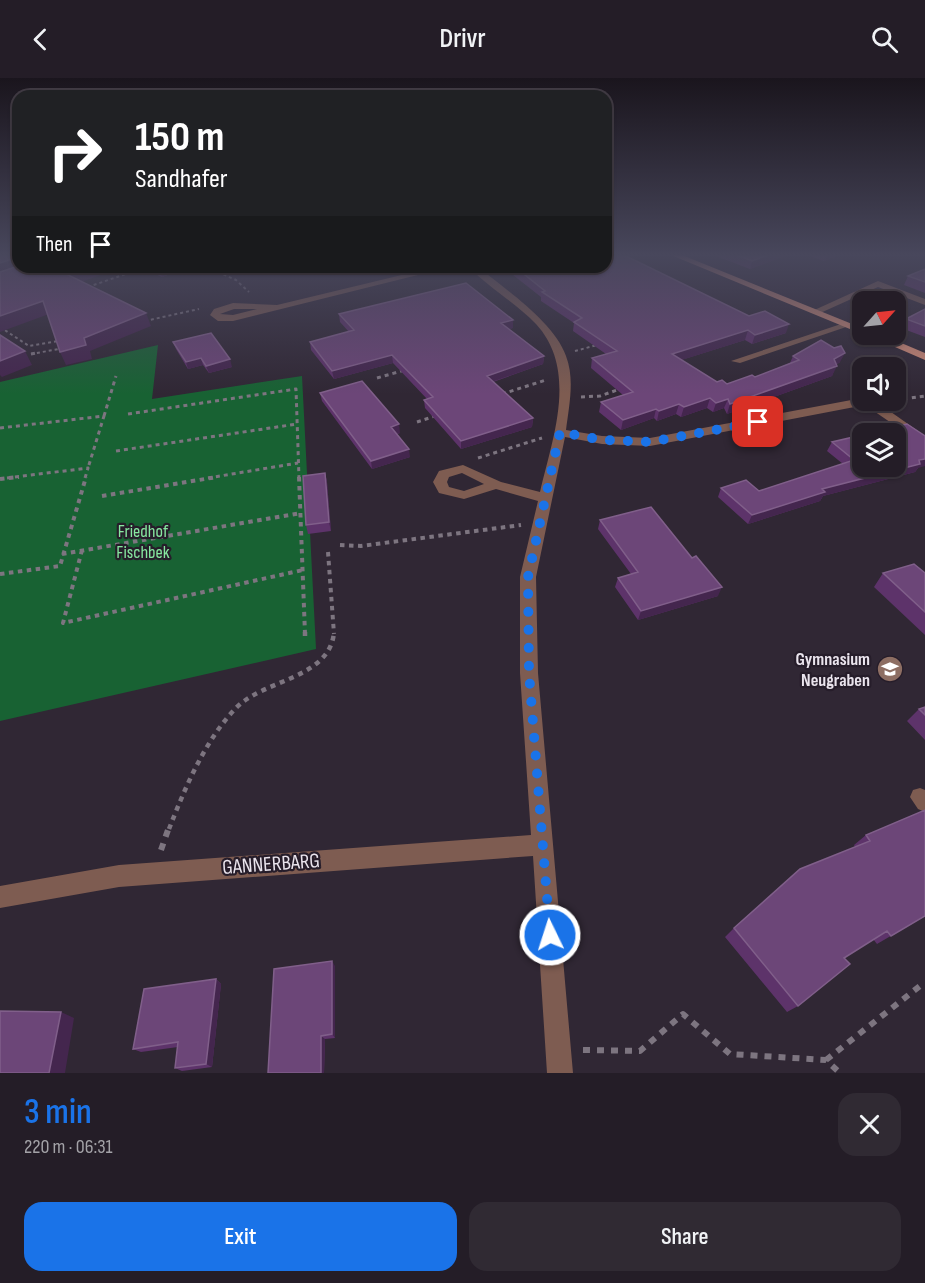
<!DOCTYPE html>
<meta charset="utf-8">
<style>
body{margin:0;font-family:"Sofia Sans Condensed",sans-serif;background:#302a33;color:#f1f3f6;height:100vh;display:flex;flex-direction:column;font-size:22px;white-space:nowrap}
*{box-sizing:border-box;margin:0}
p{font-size:20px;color:#a3a2a7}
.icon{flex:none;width:33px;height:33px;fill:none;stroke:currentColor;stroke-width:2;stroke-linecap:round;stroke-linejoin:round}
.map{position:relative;height:995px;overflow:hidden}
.panel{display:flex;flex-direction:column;background:#241d27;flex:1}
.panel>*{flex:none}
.guide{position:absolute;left:12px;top:12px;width:600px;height:183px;border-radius:18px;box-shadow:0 2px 4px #0004,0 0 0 2px #413b44;background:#202124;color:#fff;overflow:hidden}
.needle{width:39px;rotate:63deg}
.fabs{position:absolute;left:852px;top:213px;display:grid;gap:12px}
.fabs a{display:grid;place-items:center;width:54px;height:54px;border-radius:12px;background:#241d27;box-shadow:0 2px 4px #0004,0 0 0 2px #413b44;font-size:30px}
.pin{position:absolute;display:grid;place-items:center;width:51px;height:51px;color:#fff;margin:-26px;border-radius:12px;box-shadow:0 3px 9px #0006}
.me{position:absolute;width:66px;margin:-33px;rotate:356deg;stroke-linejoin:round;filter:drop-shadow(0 0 4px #0008)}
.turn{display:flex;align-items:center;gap:21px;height:126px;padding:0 24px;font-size:27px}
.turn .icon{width:78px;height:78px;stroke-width:2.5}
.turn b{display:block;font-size:42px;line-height:51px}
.then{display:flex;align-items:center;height:57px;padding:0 24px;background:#0003;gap:12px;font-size:22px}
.round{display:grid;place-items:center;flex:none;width:63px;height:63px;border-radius:18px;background:#302a33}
.headline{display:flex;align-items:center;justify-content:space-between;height:102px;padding:0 24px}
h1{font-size:36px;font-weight:600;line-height:45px;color:#1a73e8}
.action{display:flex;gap:12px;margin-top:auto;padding:12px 24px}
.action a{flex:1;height:69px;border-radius:18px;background:#1a73e8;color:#fff;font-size:24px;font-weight:600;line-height:69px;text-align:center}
.action a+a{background:#302a33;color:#f1f3f6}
header{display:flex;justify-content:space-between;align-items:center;height:78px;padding:0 24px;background:#241d27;font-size:27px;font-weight:600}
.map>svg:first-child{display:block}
.green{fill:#186233}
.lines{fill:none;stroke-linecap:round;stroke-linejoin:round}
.path-far4{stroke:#7d7580;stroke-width:2;stroke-dasharray:3 3;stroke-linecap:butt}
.path-far3{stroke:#7d7580;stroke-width:3;stroke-dasharray:4 4;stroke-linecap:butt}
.path-far2{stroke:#7d7580;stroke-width:4;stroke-dasharray:4.5 4.5;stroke-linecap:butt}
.path-far1{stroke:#7d7580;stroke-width:4.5;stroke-dasharray:5 5;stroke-linecap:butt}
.path{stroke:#7d7580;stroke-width:6;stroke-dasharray:7 7;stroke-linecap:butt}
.minor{fill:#7e5c51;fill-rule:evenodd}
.major{fill:#d08b76;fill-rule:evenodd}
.wall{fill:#5d336a}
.shaded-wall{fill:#44264e}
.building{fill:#6c4678;stroke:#805f8a;stroke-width:1.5}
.route{stroke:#1a73e8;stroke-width:10;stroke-dasharray:0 18}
.labels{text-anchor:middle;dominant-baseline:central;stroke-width:4.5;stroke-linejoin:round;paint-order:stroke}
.park-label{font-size:18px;fill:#87e8a0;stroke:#261d2a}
.poi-label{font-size:18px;font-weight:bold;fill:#eae4ed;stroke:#261d2a;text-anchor:end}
.near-street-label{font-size:21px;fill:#eae4ed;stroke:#261d2a}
</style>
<header><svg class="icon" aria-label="back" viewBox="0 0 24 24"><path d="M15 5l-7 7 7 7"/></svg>Drivr<svg class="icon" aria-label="search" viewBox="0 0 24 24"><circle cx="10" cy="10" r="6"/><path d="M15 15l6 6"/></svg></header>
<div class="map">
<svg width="925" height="995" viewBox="0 0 925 995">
<rect width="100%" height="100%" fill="#302734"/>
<path class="green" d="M158,267L152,321L302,298L316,571L0,643V304Z"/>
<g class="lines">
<path class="path-far4" d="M185,189L205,190
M207,189L236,202L249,214
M88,209L146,189
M145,243L199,231
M0,249L29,268L59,263
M575,273L597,267
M31,276L59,271"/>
<path class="path-far3" d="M31,276L37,275
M377,300L405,292
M502,316L546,302
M581,319L600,318L620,311
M896,322L925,318
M128,336L296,311L299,400
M104,338L116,298
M417,344L435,338
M0,350L104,338L88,390
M116,373L297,346
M478,380L542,360
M7,400L88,390L85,400
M208,400L298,385"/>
<path class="path-far2" d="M299,399L305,556
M0,401L19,399
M102,418L217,399
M340,467L361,468L521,447
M82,472L63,545L303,492
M328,474L334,556
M62,476L301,435
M0,496L60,488L86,399"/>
<path class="path-far1" d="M305,554V558
M169,751C185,710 205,662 236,630C264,601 330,601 334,554"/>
<path class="path" d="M161,772L169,749
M583,972L640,973L683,936L730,976L826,982L840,995
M826,982L925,904"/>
<path class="minor" d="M435,189H450L233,243H218L210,237L214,231L233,225L277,227ZM234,231H257L233,237L220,236Z
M469,189H478C505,211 554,244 566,278C575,301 569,328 566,352L602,358L650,360L862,320V322H874L925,358V368L865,327L650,368L602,366L565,359L536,499L538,595L573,995H547L533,778L119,809L0,830V808L119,787L531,757L520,595V499L538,423L496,411L464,421L439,415L433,404L439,393L463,387L501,404L540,414C552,361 579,293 536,246C516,225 489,210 469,189ZM462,395L484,406L464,413L449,409L447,404L449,399Z
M878,203L925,221V227L878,209L818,236L810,234Z
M844,245L852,247L740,285L731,283Z
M920,710L925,712V734L918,731L910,719L913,712Z"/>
<path class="major" d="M671,177H682L862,250V256Z
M865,256H880L925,275V282Z"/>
</g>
<path class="wall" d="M713,177H788L750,191Z
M807,177H839L824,183Z
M629,180L749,238L786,255L752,266L745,262L681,282L717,304L727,306L755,299L790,285L793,278L840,284L836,287L832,298L727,336L724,330L713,334L707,330L681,339L676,336L657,343L654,340L621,352L599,334L601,324L623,317L591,290L592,280L606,276L573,253L574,245L541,223V219L503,189H606Z
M140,189H189L162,199Z
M925,191V215L904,207L908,198Z
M925,231V259L901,250L906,241Z
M339,236L513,250L508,251L544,278L543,286L493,304L533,340L532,349L461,371L425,330L424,322L427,321L393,285L334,301L311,272L310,264L349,254L340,244Z
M173,264L232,289L209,295L203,287L188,291L176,271Z
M320,315L400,355L397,356L410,379L372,391L322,323Z
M832,364L918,390L915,394L823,418L820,423L748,446L718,419L721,410L759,413L843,386L827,373Z
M325,395L327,404L331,453L308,456L306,447Z
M600,442L718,518L638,542L615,509L618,500L631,496L598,451Z
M883,495H925V557L874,509Z
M925,629V662L907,643L919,631Z
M866,757L925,838L877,866L873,861L844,880L798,928L787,934L725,859L734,850L855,769L854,767Z
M335,888V960L325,961L324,995H268Z
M216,901L221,906L212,989L182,993L175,990L178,969L141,974L133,971Z"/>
<path class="shaded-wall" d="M619,177H636L618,183Z
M768,177H788L750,191L752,183Z
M827,177H839L824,183Z
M18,179V189L0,200V185Z
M83,189H123L70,208L64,195Z
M158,189H189L162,199Z
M43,223L49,236L0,254V238Z
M146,235L151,248L90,273L92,281L66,287L60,274L84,260Z
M513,242V250L500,253L501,245Z
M789,246L786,255L752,266L755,257Z
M748,252L745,262L669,286L672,276Z
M25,273L32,287L2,299L0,297V283Z
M845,275L840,284L830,291L837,288L832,298L727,336L730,326L834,281Z
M392,277L393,285L334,301L332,293Z
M544,278L543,286L486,306L487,298Z
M201,280L203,287L188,291L186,284Z
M230,281L232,289L209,295L206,288Z
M710,320L707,330L681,339L684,329Z
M728,321L724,330L713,334L716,325Z
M679,326L676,336L657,343L659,333Z
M656,331L654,340L621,352L623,342Z
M533,340L532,349L461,371V363Z
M399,346L400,355L392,357L391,349Z
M409,371L410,379L372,391L371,383Z
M925,381V388L918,390L915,394L823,418L820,423L748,446L752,437L822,411Z
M325,395L327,404L331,453L329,444Z
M722,509L718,518L638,542L641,533Z
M332,883L335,888V960L332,956Z
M216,901L221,906L212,989L206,986Z
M61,934L74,940L65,995H49Z
M321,958L325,961L324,995H321Z"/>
<path class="building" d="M0,177H18V179L0,185Z
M606,177H624L749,238L765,233L789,246L755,257L748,252L672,276L717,304L722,302L727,306L752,297L755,299L799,282L793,278L821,262L834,270L841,268L845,275L834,281L837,288L730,326L728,321L716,325L710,320L684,329L679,326L659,333L656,331L623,342L601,324L633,314L592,280L617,273L574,244L582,240L542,214L545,213L515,189H606Z
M737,177H768L752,183Z
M18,188V189H83L64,195L146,235L84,260L86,267L60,274L43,223L0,238V194Z
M925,191V204L908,198Z
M466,205L513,242L501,245L544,278L487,298L533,340L461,363L424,322L433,319L392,277L332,293L310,264L354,252L339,236Z
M925,231V248L906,241Z
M211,255L230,281L206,288L201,280L186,284L173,264Z
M0,257L25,273L0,283Z
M362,303L399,346L391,349L409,371L371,383L320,315Z
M907,346L925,358V381L919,382L920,386L822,411L825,414L752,437L721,410L746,402L759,413L854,382L832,364L862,357V388H896V356H868Z
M325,395L329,444L306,447L303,398Z
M651,429L692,480L696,478L722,509L641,533L618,500L638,494L600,442Z
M914,486L925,495V534L883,495Z
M925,629V637L919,631Z
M925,732V838L891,858L887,853L844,880L850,886L798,928L734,850L800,791L870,763L866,757Z
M332,883V956L321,958V995H268L274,891Z
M216,901L206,986L175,990L178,964L133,971L144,911Z
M0,933L61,934L49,995H0Z"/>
<linearGradient id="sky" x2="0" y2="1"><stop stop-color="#1a151d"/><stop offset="0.56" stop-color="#48475c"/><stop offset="1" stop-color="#48475c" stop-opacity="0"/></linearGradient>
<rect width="925" height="316" fill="url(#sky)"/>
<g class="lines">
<path class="route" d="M550,857L529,595L528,499L560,354L602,362L650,364L758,344"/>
</g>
<defs>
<g id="school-disc" transform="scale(1.35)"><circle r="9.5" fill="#8d6e63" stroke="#261d2a"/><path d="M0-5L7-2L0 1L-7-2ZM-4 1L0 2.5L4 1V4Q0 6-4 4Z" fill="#fff"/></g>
</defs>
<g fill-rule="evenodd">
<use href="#school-disc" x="890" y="591"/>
</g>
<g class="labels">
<g class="park-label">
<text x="143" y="453">Friedhof<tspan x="143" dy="21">Fischbek</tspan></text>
</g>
<g class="poi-label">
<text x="870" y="581">Gymnasium<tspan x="870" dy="21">Neugraben</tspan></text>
</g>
<g class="near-street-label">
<text transform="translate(271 786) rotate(-4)">GANNERBARG</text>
</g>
</g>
</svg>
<div class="fabs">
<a><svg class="needle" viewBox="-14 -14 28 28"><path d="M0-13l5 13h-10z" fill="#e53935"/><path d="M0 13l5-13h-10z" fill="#a3a2a7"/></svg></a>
<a><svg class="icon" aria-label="sound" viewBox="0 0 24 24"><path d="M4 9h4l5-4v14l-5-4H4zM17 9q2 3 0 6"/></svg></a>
<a><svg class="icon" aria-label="layers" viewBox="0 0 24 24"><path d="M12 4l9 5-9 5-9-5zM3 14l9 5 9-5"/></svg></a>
</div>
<div class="pin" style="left:758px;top:344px;background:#d93025"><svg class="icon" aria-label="arrive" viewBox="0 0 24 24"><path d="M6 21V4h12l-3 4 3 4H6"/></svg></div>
<svg class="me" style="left:550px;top:857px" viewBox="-20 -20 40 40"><circle r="17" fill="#1a73e8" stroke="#fff" stroke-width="3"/><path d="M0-11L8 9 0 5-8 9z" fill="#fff"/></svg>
<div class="guide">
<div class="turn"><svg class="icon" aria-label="right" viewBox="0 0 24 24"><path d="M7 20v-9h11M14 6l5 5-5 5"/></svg><div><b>150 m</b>Sandhafer</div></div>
<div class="then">Then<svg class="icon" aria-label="arrive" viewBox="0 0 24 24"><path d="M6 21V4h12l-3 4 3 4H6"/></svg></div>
</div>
</div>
<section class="panel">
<div class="headline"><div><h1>3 min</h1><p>220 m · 06:31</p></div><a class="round"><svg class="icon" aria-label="close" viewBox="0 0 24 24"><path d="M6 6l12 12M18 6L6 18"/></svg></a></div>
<div class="action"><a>Exit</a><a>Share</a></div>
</section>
